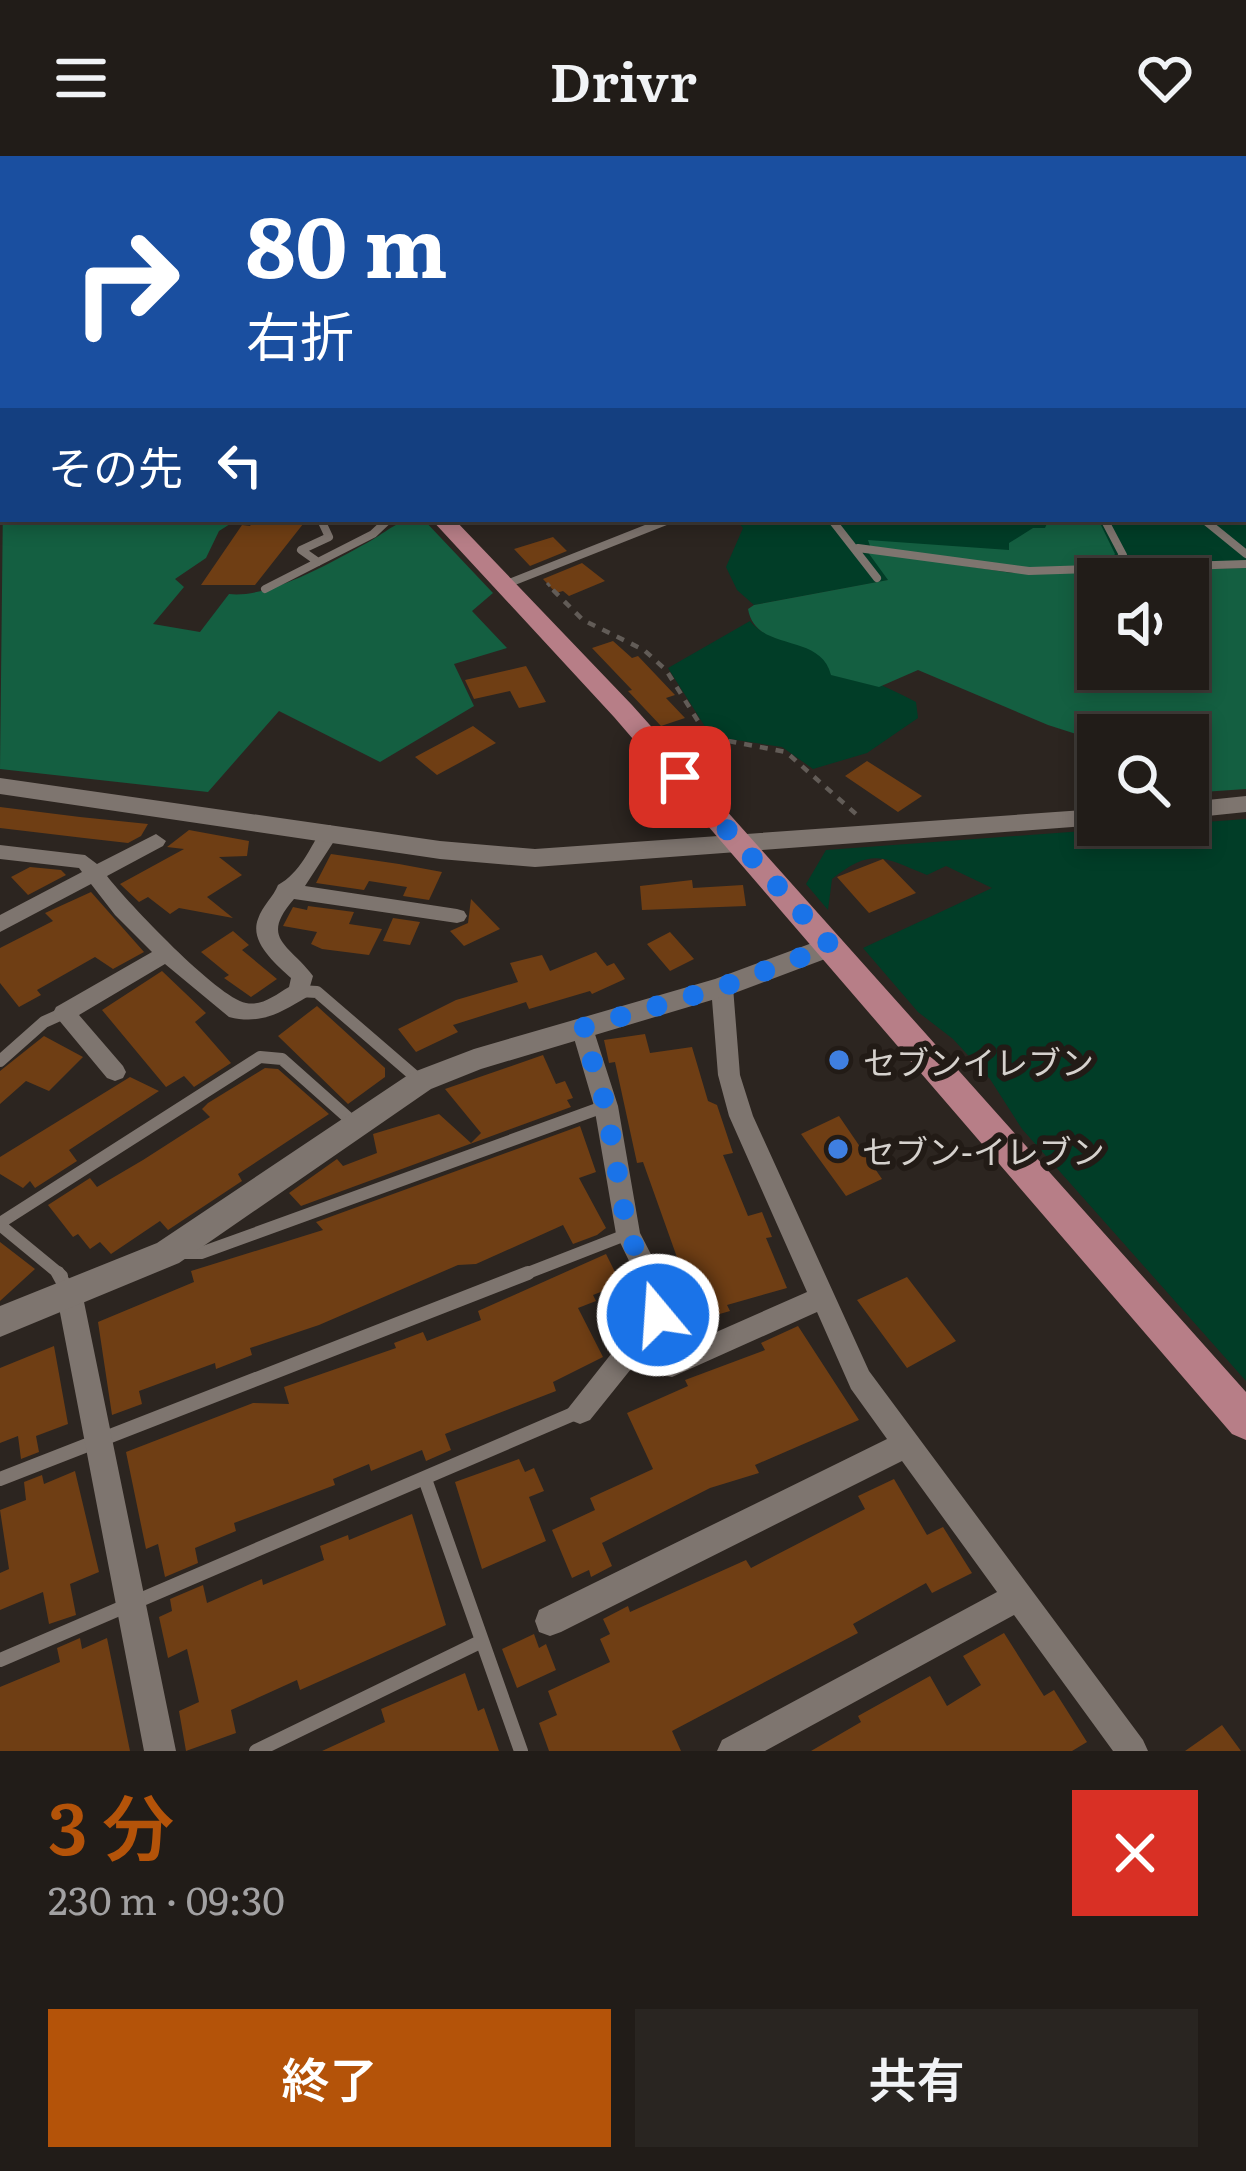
<!DOCTYPE html>
<html lang="ja">
<meta charset="utf-8">
<style>
body{margin:0;font-family:Literata,"Noto Sans JP",serif;background:#292521;color:#f1f3f6;height:100vh;display:flex;flex-direction:column;font-size:45px;white-space:nowrap}
*{box-sizing:border-box;margin:0}
p{font-size:39px;color:#a2a1a2}
.icon{flex:none;width:66px;height:66px;fill:none;stroke:currentColor;stroke-width:2;stroke-linecap:round;stroke-linejoin:round}
.map{position:relative;height:1595px;overflow:hidden}
.side{display:flex;flex-direction:column;background:#211c18;flex:1}
.side>*{flex:none}
.banner{position:absolute;left:0px;top:0px;width:1248px;height:366px;box-shadow:0 6px 18px #0003,0 0 0 3px #3e3a37;background:#1a4fa0;color:#fff;overflow:hidden}
.tools{position:absolute;left:1077px;top:402px;display:grid;gap:24px}
.tools a{display:grid;place-items:center;width:132px;height:132px;border-radius:0px;background:#211c18;box-shadow:0 6px 18px #0003,0 0 0 3px #3e3a37;font-size:60px}
.pin{position:absolute;display:grid;place-items:center;width:102px;height:102px;color:#fff;margin:-51px;border-radius:24px;box-shadow:0 6px 18px #0006}
.me{position:absolute;width:132px;margin:-66px;rotate:342deg;stroke-linejoin:round;filter:drop-shadow(0 0 9px #0008)}
.turn{display:flex;align-items:center;gap:42px;height:252px;padding:0 48px;font-size:54px}
.turn .icon{width:156px;height:156px;stroke-width:2.5}
.turn b{display:block;font-size:84px;line-height:102px}
.then{display:flex;align-items:center;height:114px;padding:0 48px;background:#0003;gap:24px;font-size:45px}
.round{display:grid;place-items:center;flex:none;width:126px;height:126px;border-radius:0px;background:#292521}
.headline{display:flex;align-items:center;justify-content:space-between;height:204px;padding:0 48px}
h1{font-size:72px;font-weight:600;line-height:90px;color:#b45309}
.primary-button{display:flex;gap:24px;margin-top:auto;padding:24px 48px}
.primary-button a{flex:1;height:138px;border-radius:0px;background:#b45309;color:#fff;font-size:48px;font-weight:600;line-height:138px;text-align:center}
.primary-button a+a{background:#292521;color:#f1f3f6}
header{display:flex;justify-content:space-between;align-items:center;height:156px;padding:0 48px;background:#211c18;font-size:54px;font-weight:600}
.map>svg:first-child{display:block}
.green{fill:#013d27}
.forest{fill:#145f41;fill-rule:evenodd}
.lines{fill:none;stroke-linecap:round;stroke-linejoin:round}
.river{fill:#031b24;fill-rule:evenodd}
.building{fill:#6f3e14}
.path-far1{stroke:#625c57;stroke-width:3;stroke-dasharray:4.5 4.5;stroke-linecap:butt}
.path{stroke:#625c57;stroke-width:4.5;stroke-dasharray:8 8;stroke-linecap:butt}
.service-far2{stroke:#7e756f;stroke-width:8}
.service-far1{stroke:#7e756f;stroke-width:12}
.service{stroke:#7e756f;stroke-width:14}
.minor{fill:#7e756f;fill-rule:evenodd}
.tertiary{fill:#7e756f;fill-rule:evenodd}
.primary{fill:#b77e87;fill-rule:evenodd}
.motorway{fill:#dd8497;fill-rule:evenodd}
.route{stroke:#1a73e8;stroke-width:21;stroke-dasharray:0 37.8}
.shop-dot{fill:#3f7fe0;stroke:#221b16;stroke-width:4.5}
.labels{text-anchor:middle;dominant-baseline:central;stroke-width:12;stroke-linejoin:round;paint-order:stroke}
.poi-label{font-size:33px;fill:#d5d1cd;stroke:#221b16;text-anchor:start}
</style>
<header><svg class="icon" aria-label="menu" viewBox="0 0 24 24"><path d="M4 6h16M4 12h16M4 18h16"/></svg>Drivr<svg class="icon" aria-label="heart" viewBox="0 0 24 24"><path d="M12 20l-8-8c-3-5 5-10 8-4 3-6 11-1 8 4z"/></svg></header>
<div class="map">
<svg width="1246" height="1595" viewBox="0 0 1246 1595">
<rect width="100%" height="100%" fill="#2c2520"/>
<path class="green" d="M1246,314V412L1012,417L869,396L889,424L754,449L737,434L726,411L743,372L735,363H1245Z
M750,465C768,487 794,482 817,496C850,517 882,528 916,546L918,562L867,597L813,613L782,591L711,580L668,512Z
M1246,663V1225L1022,973L990,923L953,883L918,856L863,792L992,732L946,710L927,719C883,701 872,691 832,723L828,754L806,728L826,694Z"/>
<path class="forest" d="M3,344V363H238L219,375L206,402L175,423L184,431L153,468L200,476L229,438C269,443 336,404 372,384C392,372 399,363 423,363L493,437L472,455L507,492L454,508L474,550L380,606L279,555L208,636L0,613Z
M1049,363H1098L1115,398L1105,412L1008,411L870,390L868,384L1009,394V387L1033,372H1045Z
M867,395L1012,417L1246,412V633L1188,637V579H1098V585L1048,569L918,514L879,531L831,519C820,475 756,498 748,453L754,449L888,424ZM1098,423H1188V513H1098Z"/>
<g class="lines">
<path class="river" d="M1245,145H1246V161H1245Z
M3,212V230L0,231V213Z"/>
</g>
<path class="building" d="M255,363H307L255,429H201L242,369L250,370Z
M553,381L567,395L530,410L514,393Z
M582,407L605,425L569,440L563,435L556,437L543,423Z
M613,485L632,502L638,500L675,539L666,542L685,562L661,570L628,535L632,534L592,492Z
M526,510L546,546L519,552L510,535L474,543L465,524Z
M473,570L496,587L437,619L415,601Z
M867,605L922,640L898,656L845,620Z
M0,651L80,661L148,668L141,680L128,687L84,682L0,672Z
M189,674L249,685L247,700L219,701L242,719L207,741L233,762L179,752L170,758L148,741L139,746L120,728L184,693L167,691Z
M331,698L399,708L442,716L429,744L403,740L407,731L369,725L364,734L316,727Z
M883,703L916,737L869,757L837,721Z
M30,711L61,714L66,719L28,739L11,721Z
M692,724L693,732L743,729L746,750L642,754L640,730Z
M91,736L144,796L113,813L95,801L37,834L41,839L19,851L0,827V792L53,765L45,757Z
M471,743L500,773L464,790L450,775L468,767Z
M308,750L354,756L349,768L382,773L369,799L322,793L311,788L317,776L283,770L293,751L307,754Z
M393,762L420,766L410,789L383,785Z
M233,775L249,789L242,794L277,823L251,841L224,822L229,819L201,796Z
M670,776L694,803L670,815L647,788Z
M596,796L607,810L614,807L625,823L592,838L590,835L529,853L526,846L453,869L458,876L416,896L398,873L456,844L518,826L510,807L542,799L550,815Z
M162,815L206,857L195,866L231,907L194,931L184,920L166,931L102,854Z
M317,850L385,912V921L348,948L278,880Z
M645,878L650,897L692,891L708,945L717,949L733,997L723,999L748,1060L762,1056L772,1081L766,1082L787,1132L727,1149L730,1155L688,1167L678,1138L689,1135L643,1006L637,1007L615,906L609,907L604,884Z
M44,880L83,901L49,935L26,925L0,948V915Z
M543,899L556,928L565,925L573,942L567,944L571,951L301,1050L289,1037L337,1003L343,1010L377,997L373,978L439,958L471,987L481,977L445,933Z
M265,912L278,913L329,958L238,1018L242,1025L168,1074L160,1065L111,1098L100,1086L90,1093L78,1078L73,1081L48,1049L90,1022L97,1031L143,1004L210,961L202,953L208,947Z
M130,921L159,935L69,994L77,1005L35,1032L30,1025L23,1032L0,1018V1001Z
M839,960L882,1023L846,1040L801,978Z
M580,970L596,1016L579,1022L606,1072L597,1079L573,1088L563,1069L476,1108L458,1109L319,1169L250,1192L252,1199L216,1213L215,1207L139,1235L142,1248L112,1259L98,1166L194,1126L191,1115L323,1074L316,1066Z
M0,1086L35,1113L0,1145Z
M606,1098L621,1128L593,1139L596,1145L578,1152L603,1201L553,1226L556,1235L445,1278L451,1294L426,1305L422,1294L371,1315L369,1308L333,1323L335,1329L234,1367L236,1375L195,1392L198,1407L165,1421L158,1388L146,1393L126,1296L253,1247L289,1248L284,1231L396,1192L394,1187L423,1176L427,1185L481,1164L478,1155Z
M907,1121L956,1185L907,1212L857,1144Z
M798,1170L859,1264L755,1309L759,1317L710,1332L602,1387L612,1410L591,1421L589,1414L572,1422L552,1374L595,1354L590,1342L653,1313L627,1257L688,1230L685,1224L765,1194L761,1187Z
M54,1190L68,1268L36,1280L39,1296L21,1303L18,1280L0,1287V1212Z
M519,1303L525,1316L534,1312L544,1335L529,1341L546,1385L482,1413L455,1326Z
M75,1315L99,1416L70,1428L76,1459L49,1468L43,1436L0,1454V1417L9,1413L0,1354L26,1344L24,1326L42,1319L44,1328Z
M894,1323L927,1379L943,1371L972,1417L932,1437L926,1427L853,1468L858,1477L672,1575L681,1595H549L539,1567L557,1559L548,1535L610,1506L600,1483L610,1478L603,1463L628,1450L630,1456L746,1404L751,1412L865,1353L858,1340Z
M412,1358L446,1469L300,1534L297,1524L231,1554L236,1577L186,1595L179,1555L199,1546L187,1493L168,1502L159,1461L172,1455L170,1443L203,1429L207,1447L262,1423L263,1429L324,1404L320,1390L348,1379L349,1384Z
M1004,1477L1044,1540L1054,1534L1087,1586L1072,1595H811L861,1566L858,1560L930,1520L947,1550L981,1529L963,1500Z
M534,1478L539,1492L546,1488L556,1514L517,1532L502,1493Z
M80,1482L82,1493L107,1482L130,1595H0V1531L60,1506L57,1492Z
M465,1517L478,1555L484,1552L499,1595H322L385,1566L381,1553Z
M1222,1569L1241,1595H1185Z"/>
<g class="lines">
<path class="path-far1" d="M443,0L454,3
M1239,0L1246,1
M271,3L277,0
M758,3L763,0
M547,427L556,437"/>
<path class="path" d="M553,434L583,464L644,494L666,514L708,581L786,596L856,658"/>
<path class="service-far2" d="M831,363L877,422
M1104,363L1123,399L1109,415
M1203,363L1246,398
M858,392L1029,415L1246,408
M318,406L301,394L329,381L322,366
M265,433L373,378L389,363"/>
<path class="service-far1" d="M299,835L317,836L418,923
M0,905L44,866L64,857
M0,1067L260,901L282,903L354,967
M0,1069L62,1120
M179,1097H201L603,951
M520,1120L628,1078"/>
<path class="service" d="M58,1117L69,1137
M0,1323L528,1117
M425,1323L521,1595
M0,1504L580,1255
M256,1595L480,1486"/>
<path class="minor" d="M660,363H682L510,431H498L496,428Z
M330,669L340,676L305,730L457,753L464,755L467,760L464,765L457,767L294,743C259,783 289,788 313,820L307,841C280,857 261,869 229,861L165,808L79,859L123,910L126,916L123,922L115,925L107,922L53,857L56,851L152,796L115,759L91,728L0,776V759L82,716L79,712L0,703V689L85,699L97,708L156,678L166,685L163,690L107,720C127,746 218,842 246,847C263,850 275,839 289,831L291,822C276,808 249,786 258,763C262,750 274,740 278,729C300,717 310,692 323,671Z
M722,823L730,825L733,831L740,919L753,960L869,1215L1143,1584L1148,1595H1113L1014,1459L765,1595H717L722,1584L997,1436L902,1305L561,1476L550,1480L539,1476L535,1465L539,1454L887,1283L851,1233L817,1156L672,1221L631,1213L590,1264L580,1268L570,1264L566,1255L645,1155L646,1140L616,1078L594,950L571,872L574,866H590L593,872L618,950L640,1077L672,1139L667,1167L648,1192L671,1196L807,1136L729,960L718,919L711,831L714,825Z
M70,1129L79,1133L83,1141L176,1595H144L57,1141L61,1133Z"/>
<path class="tertiary" d="M0,622L440,685L535,693L1098,653L1099,669L535,711L440,703L0,638Z
M1246,640V656L1188,662V646Z
M831,780L841,783L844,790L841,797L732,838L481,913L431,933L179,1107L0,1181V1150L157,1087L411,917L474,893L715,823Z"/>
<path class="primary" d="M0,84H3V94H0Z
M431,363H454L632,549L1246,1236V1284L1232,1278L614,561Z"/>
<path class="motorway" d="M1245,173H1246V187H1245Z
M0,325H3V341H0Z"/>
</g>
<g class="lines">
<path class="route" d="M658,1159L659,1139L628,1078L606,950L582,872L722,831L831,790L680,621"/>
</g>
<g class="shop-dot">
<circle cx="839" cy="904" r="12"/>
<circle cx="838" cy="993" r="12"/>
</g>
<g class="labels">
<g class="poi-label">
<text x="863" y="904">セブンイレブン</text>
<text x="862" y="993">セブン-イレブン</text>
</g>
</g>
</svg>
<div class="tools">
<a><svg class="icon" aria-label="sound" viewBox="0 0 24 24"><path d="M4 9h4l5-4v14l-5-4H4zM17 9q2 3 0 6"/></svg></a>
<a><svg class="icon" aria-label="search" viewBox="0 0 24 24"><circle cx="10" cy="10" r="6"/><path d="M15 15l6 6"/></svg></a>
</div>
<div class="pin" style="left:680px;top:621px;background:#d93025"><svg class="icon" aria-label="arrive" viewBox="0 0 24 24"><path d="M6 21V4h12l-3 4 3 4H6"/></svg></div>
<svg class="me" style="left:658px;top:1159px" viewBox="-20 -20 40 40"><circle r="17" fill="#1a73e8" stroke="#fff" stroke-width="3"/><path d="M0-11L8 9 0 5-8 9z" fill="#fff"/></svg>
<div class="banner">
<div class="turn"><svg class="icon" aria-label="right" viewBox="0 0 24 24"><path d="M7 20v-9h11M14 6l5 5-5 5"/></svg><div><b>80 m</b>右折</div></div>
<div class="then">その先<svg class="icon" aria-label="left" viewBox="0 0 24 24"><path d="M17 20v-9H6M10 6l-5 5 5 5"/></svg></div>
</div>
</div>
<section class="side">
<div class="headline"><div><h1>3 分</h1><p>230 m · 09:30</p></div><a class="round" style="background:#d93025;color:#fff"><svg class="icon" aria-label="close" viewBox="0 0 24 24"><path d="M6 6l12 12M18 6L6 18"/></svg></a></div>
<div class="primary-button"><a>終了</a><a>共有</a></div>
</section>
